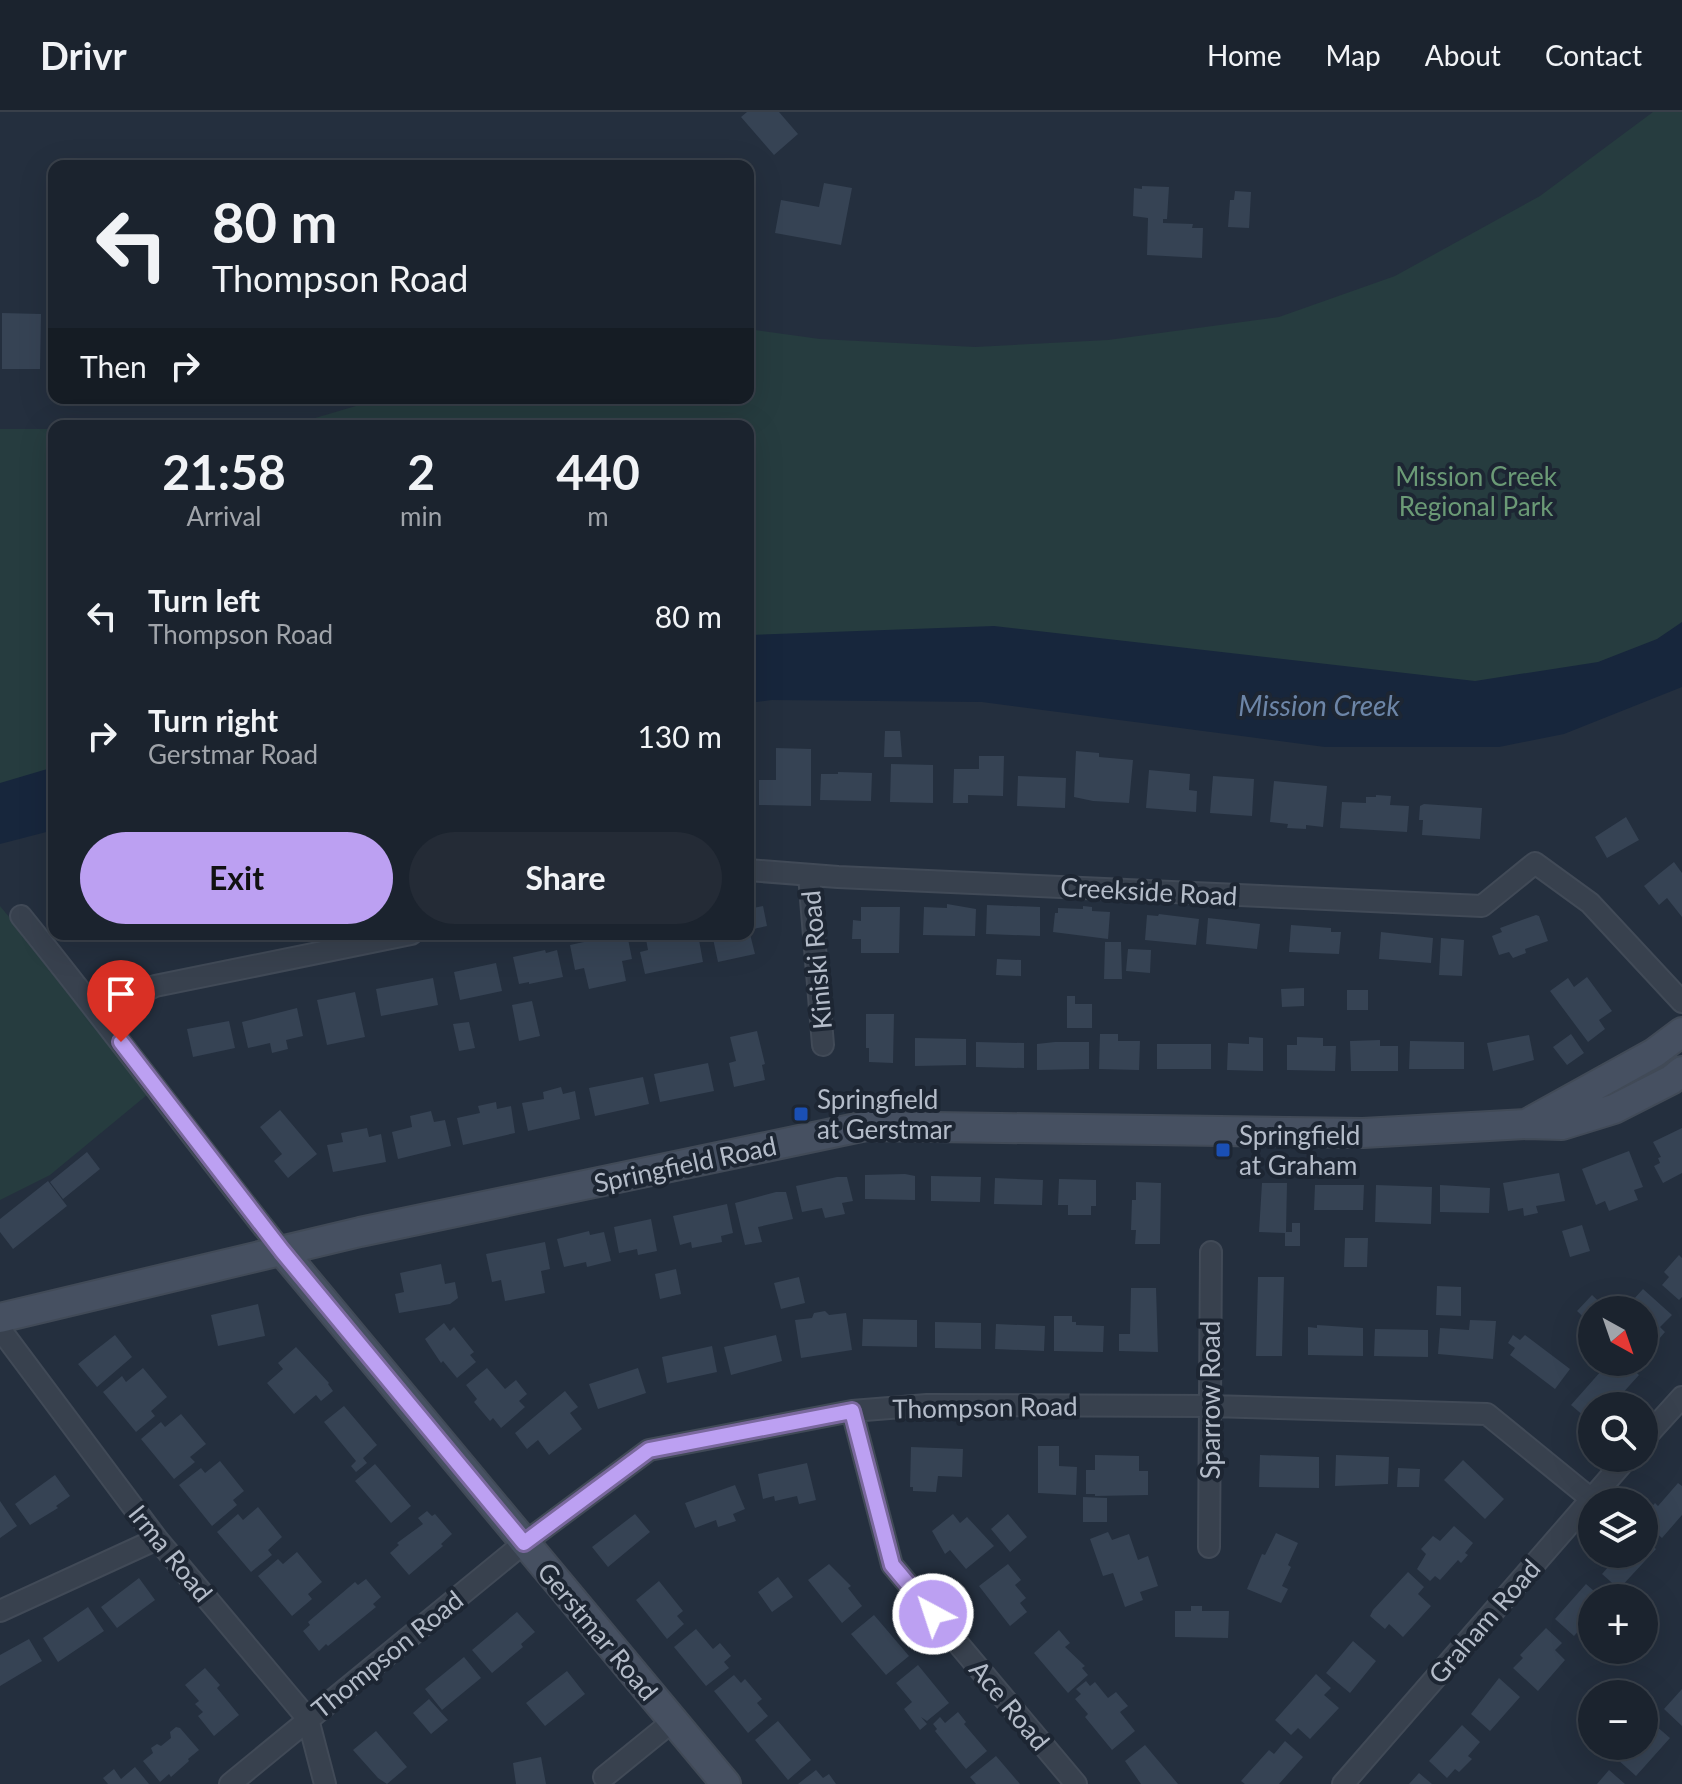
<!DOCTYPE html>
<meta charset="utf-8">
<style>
body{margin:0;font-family:Lato,sans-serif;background:#242b36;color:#f1f3f6;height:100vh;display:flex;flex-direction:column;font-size:30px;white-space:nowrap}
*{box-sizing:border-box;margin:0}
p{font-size:26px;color:#a0a4aa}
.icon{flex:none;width:44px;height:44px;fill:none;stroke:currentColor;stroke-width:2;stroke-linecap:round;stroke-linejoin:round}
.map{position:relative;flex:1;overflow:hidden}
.drawer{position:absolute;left:48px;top:308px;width:706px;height:520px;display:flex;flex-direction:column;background:#1b232e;border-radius:16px;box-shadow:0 8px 32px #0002,0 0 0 2px #39404a}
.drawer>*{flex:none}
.banner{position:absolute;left:48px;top:48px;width:706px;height:244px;border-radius:16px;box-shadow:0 8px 32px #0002,0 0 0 2px #39404a;background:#1b232e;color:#f1f3f6;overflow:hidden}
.needle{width:52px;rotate:140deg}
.controls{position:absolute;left:1578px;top:1184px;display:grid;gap:16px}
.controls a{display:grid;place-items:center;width:80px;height:80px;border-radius:50%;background:#1b232e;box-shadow:0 8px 32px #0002,0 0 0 2px #39404a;font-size:40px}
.pin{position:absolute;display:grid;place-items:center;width:68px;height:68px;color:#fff;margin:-82px -34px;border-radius:50% 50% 50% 0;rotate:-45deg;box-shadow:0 0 8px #0007}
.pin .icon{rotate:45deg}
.me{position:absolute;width:88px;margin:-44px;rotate:320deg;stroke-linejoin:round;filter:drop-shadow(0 0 6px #0008)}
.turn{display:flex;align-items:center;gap:28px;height:168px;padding:0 32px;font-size:36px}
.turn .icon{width:104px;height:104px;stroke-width:2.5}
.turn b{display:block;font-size:56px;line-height:68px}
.then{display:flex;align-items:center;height:76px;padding:0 32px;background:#0003;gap:16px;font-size:30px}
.eta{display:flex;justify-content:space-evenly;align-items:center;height:136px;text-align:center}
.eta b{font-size:48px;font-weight:700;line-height:56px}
.button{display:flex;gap:16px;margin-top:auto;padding:16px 32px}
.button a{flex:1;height:92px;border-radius:48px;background:#bca0f2;color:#111;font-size:32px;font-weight:700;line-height:92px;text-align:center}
.button a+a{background:#242b36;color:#f1f3f6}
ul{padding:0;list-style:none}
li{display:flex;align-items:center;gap:24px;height:120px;padding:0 32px}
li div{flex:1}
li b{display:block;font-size:30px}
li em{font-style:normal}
header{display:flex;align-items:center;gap:48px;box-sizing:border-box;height:112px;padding:0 40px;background:#1b232e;border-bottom:2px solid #39404a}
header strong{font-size:38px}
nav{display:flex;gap:44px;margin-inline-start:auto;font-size:28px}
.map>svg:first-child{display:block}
.green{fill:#263c3f}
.water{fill:#17263c}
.building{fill:#364354}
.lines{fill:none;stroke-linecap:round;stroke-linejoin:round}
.street-casing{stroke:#414a57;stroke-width:24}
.secondary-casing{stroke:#414a57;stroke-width:32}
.street{stroke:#38414e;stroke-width:20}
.secondary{stroke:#465061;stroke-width:28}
.route-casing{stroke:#7a689d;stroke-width:20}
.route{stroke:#bca0f2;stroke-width:14}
.transit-dot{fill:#1a4fb4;stroke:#1d2633;stroke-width:3}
.labels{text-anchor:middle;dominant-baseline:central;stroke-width:8;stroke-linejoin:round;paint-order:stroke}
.park-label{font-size:26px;fill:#6b9a76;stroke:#1d2633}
.street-label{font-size:26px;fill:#b4bcc9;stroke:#1d2633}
.poi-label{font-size:26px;fill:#b4bcc9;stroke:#1d2633;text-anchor:start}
.water-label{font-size:28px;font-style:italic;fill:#6d86a8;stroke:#1d2633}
</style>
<header>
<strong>Drivr</strong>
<nav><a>Home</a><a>Map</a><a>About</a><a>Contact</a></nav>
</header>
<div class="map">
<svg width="1682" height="1672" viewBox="0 0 1682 1672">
<rect width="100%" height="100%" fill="#242f3e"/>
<path class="green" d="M1653,0H1682V523L1622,548L1486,581L748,532V314H288L383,286H748V217L820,227L975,235L1108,228L1279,205L1395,164L1540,84Z
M0,317H54V668L0,716Z
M0,794L153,978L50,1063L0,1088Z"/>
<path class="water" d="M1682,510V575L1564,622L1499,635H1325L982,590L772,588L748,591V523L994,514L1475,569L1598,550L1657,527Z
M54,655V718L0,732V671Z"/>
<path class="building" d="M747,0H779L798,22L774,43L741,5Z
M824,71L852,76L841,133L775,121L781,88L819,95Z
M1142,74L1169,75L1167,107H1163V111L1193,112L1192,116H1203L1202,146L1147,143L1148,106L1133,104L1134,76L1142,77Z
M1235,79L1251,80L1249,116L1228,115L1230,88H1234Z
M2,201L41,202L40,257H2Z
M885,619H900L902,645H884Z
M776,636L811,637V694L759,693V668H776Z
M1076,639L1099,641V645L1133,648L1129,691L1093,689L1074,685Z
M979,644H1004L1003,684L968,683V691H953L954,657H979Z
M891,652L933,653V691L890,690Z
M1149,658L1190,662L1189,678L1197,679L1196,700L1146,696Z
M838,660L872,661L871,689L820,688L821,662H838Z
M1018,664L1066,666L1065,696L1017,694Z
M1213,664L1254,667L1252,704L1210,701Z
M1274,669L1327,674L1323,715L1306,713V717L1287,716L1288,712L1270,710Z
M1376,683L1391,684L1390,693L1409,694L1407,720L1340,716L1342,690L1366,691V685H1376Z
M1424,692L1482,696L1480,727L1422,723L1423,708H1419L1420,694Z
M1626,705L1639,728L1607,746L1595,725Z
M1674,750L1682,761V805L1667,786L1659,793L1644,774Z
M947,792L976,797L975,824L923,823L924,795L947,796Z
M987,793L1040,795V824L986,822Z
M763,794L767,814L748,818V797Z
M1083,794L1092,795V799L1110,800L1108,827L1053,820L1055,801H1058V796L1083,797Z
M861,795H900L899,841H861V827H852L853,808L861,809Z
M1159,802L1199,807L1196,833L1145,828L1147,803L1158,804Z
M1536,803L1539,804L1548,829L1525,837L1526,841L1513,846L1509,840L1499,843L1492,824L1502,820L1500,816Z
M1208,806L1260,812L1257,837L1206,832Z
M1291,813L1331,816V820H1341L1339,842L1289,840Z
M1381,820L1433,826L1431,851L1379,847Z
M621,822H627L632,847L622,849L626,869L589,877L584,856L575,858L570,833Z
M645,822H688L689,830L699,828L703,850L645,862L640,840L648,838Z
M712,822H750L755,842L718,850Z
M1441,826L1464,828L1462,864L1439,863Z
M1105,830H1121L1122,867H1104Z
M1128,837L1151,838L1150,861L1126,859Z
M545,838L546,841L557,838L563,865L529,872V870L519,872L513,845Z
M997,847L1021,848V864L996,863Z
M496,851L502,879L460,888L454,860Z
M1587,865L1612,899L1599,908L1605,917L1588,930L1550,879L1568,866L1574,875Z
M433,866L438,893L381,904L376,877Z
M1304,876V894L1282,895L1281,877Z
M1347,878H1368V898H1347Z
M355,880L365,925L327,933L317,888Z
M1067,884H1075V892H1092V916H1067Z
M532,889L540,924L519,929L512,893Z
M297,896L303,924L286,928L288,937L272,941L270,931L248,936L242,910Z
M866,902H894L893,951L869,950V936H866Z
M229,909L235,936L193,945L187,917Z
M469,910L475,936L459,939L453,912Z
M757,919L765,952L762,953L765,968L734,975L729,951L736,949L730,925Z
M1100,922H1118V929H1140L1139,958L1099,957Z
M1571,922L1584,941L1567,953L1553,935Z
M1529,923L1534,948L1493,959L1487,931Z
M1249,925L1263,926V959L1227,958L1228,931L1249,932Z
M1297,925L1323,926V934H1336L1335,959L1287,958V933H1297Z
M915,926L966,927V953L915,954Z
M1380,928V934H1398V959H1351L1350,929Z
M1410,929L1464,930V957H1409Z
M976,930L1024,931V956L976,955Z
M1055,930H1089V957L1037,958V932Z
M1157,932H1211V957H1157Z
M708,951L714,979L660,990L654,962Z
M643,965L649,992L595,1004L589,976Z
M561,975L563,982L575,979L580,1007L528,1019L522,991L544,987L543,980Z
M496,990L497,997L511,994L515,1021L463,1033L457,1006L480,1001L478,994Z
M280,998L317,1042L288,1066L274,1049L282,1042L260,1015Z
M431,999L434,1010L445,1008L451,1034L398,1047L392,1020L412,1015L410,1004Z
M367,1016L369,1025L381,1022L386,1050L333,1060L327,1033L343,1030L341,1021Z
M1682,1016V1061L1663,1071L1654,1054L1660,1051L1658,1046L1661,1045L1653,1030Z
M1629,1039L1643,1075L1634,1078L1638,1088L1609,1099L1605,1089L1596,1093L1582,1057Z
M87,1040L100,1057L63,1087L50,1070Z
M1559,1061L1565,1089L1536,1094L1538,1101L1524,1104L1523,1096L1508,1099L1503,1071Z
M905,1062L915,1064V1088L865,1087V1063Z
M931,1064L981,1065L980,1090L931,1089Z
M837,1065H847L853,1089L842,1091L845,1102L825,1106L822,1096L802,1100L796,1074Z
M995,1066L1043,1068L1042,1093L994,1092Z
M1059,1067L1096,1068V1094H1091V1103H1068V1093H1058Z
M48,1069L67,1094L13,1137L0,1120V1107Z
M1136,1070L1161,1071L1160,1132H1135L1136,1118H1131L1132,1088H1136Z
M1262,1071H1287L1286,1120H1292V1111H1300V1134H1285V1121L1259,1120Z
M1315,1073H1364L1363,1098H1314Z
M1376,1073L1432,1075L1431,1112L1375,1110Z
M1440,1073L1490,1076L1489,1101L1440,1100Z
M776,1080H786L793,1107L758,1115L762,1130L745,1133L735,1091Z
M727,1092L733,1121L721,1124L722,1130L692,1136L691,1130L680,1133L673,1104Z
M651,1107L657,1139L638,1143L637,1137L619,1141L614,1115Z
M1582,1113L1590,1139L1570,1145L1562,1119Z
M589,1119L590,1123L604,1120L611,1149L587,1155L586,1150L564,1155L557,1127Z
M1345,1126H1368L1367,1155H1344Z
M545,1130L550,1157L541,1159L545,1181L505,1189L501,1168L492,1170L486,1142Z
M1679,1143L1682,1146V1185L1679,1188L1662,1173L1669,1165L1664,1160Z
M441,1152L445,1172L455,1170L458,1186L450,1192L399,1201L395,1182L404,1180L400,1161Z
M676,1157L681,1182L660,1187L655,1162Z
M799,1165L805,1191L781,1197L774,1171Z
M1258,1165H1284L1282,1244H1256Z
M1437,1174L1461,1175V1204L1436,1203Z
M1131,1176H1156L1158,1240L1119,1239V1222H1130Z
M1643,1177L1672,1203L1660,1215L1665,1220L1647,1241L1644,1239V1198H1637L1639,1196L1632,1189Z
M1592,1183L1608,1198H1592V1213L1577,1199Z
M258,1192L265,1224L218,1234L211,1203Z
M825,1199L829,1203L846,1201L852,1238L801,1246L795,1208L812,1206L814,1201Z
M1054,1204H1072V1210H1076V1213L1104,1214L1103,1240L1054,1239Z
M863,1207L917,1208V1235L862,1234Z
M1470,1208L1496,1209L1493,1247L1438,1242L1440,1216L1469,1218Z
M935,1210L981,1211V1237L935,1236Z
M444,1211L450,1219L454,1215L474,1240L470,1243L476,1250L457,1266L443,1249L441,1251L425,1227Z
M996,1212L1045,1214L1044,1239L995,1237Z
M1317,1213L1363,1216V1244L1308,1243V1215L1317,1216Z
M1375,1217L1428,1218V1245L1374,1244Z
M115,1223L132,1245L97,1275L78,1252Z
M776,1223L782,1249L731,1263L724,1235Z
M1513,1223L1520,1228L1525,1223L1570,1257L1555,1277L1510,1243L1515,1236L1508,1231Z
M712,1234L717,1260L667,1271L662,1245Z
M296,1235L329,1271L328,1272L333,1279L321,1289L316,1283L294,1302L267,1271L283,1257L278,1251Z
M1609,1250H1625L1639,1263L1611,1294H1592V1311L1571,1293Z
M143,1256L167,1285L151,1299L155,1304L136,1320L103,1280L122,1264L126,1270Z
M487,1256L505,1277L516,1268L527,1282L519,1289L525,1295L501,1316L493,1306L490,1309L474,1290L477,1287L466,1273Z
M638,1256L646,1281L598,1297L589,1272Z
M565,1279L578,1295L570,1301L582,1317L549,1343L538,1328L527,1337L515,1321Z
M344,1294L377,1333L363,1346L367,1351L356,1360L351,1354L356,1349L324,1310Z
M181,1302L206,1332L190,1345L195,1350L174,1367L141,1327L161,1310L165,1315Z
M1038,1334H1059V1354L1077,1355L1076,1383L1038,1381Z
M911,1335L963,1337L962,1365L938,1364L936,1380L913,1379V1375H910Z
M1095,1343L1139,1344V1359H1148V1383L1095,1384V1382H1086V1358H1095Z
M1260,1343L1319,1345V1376L1259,1375Z
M1336,1343L1389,1345L1388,1372L1335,1374Z
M1463,1348L1504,1387L1485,1407L1444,1368Z
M220,1349L244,1379L233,1388L237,1393L212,1414L179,1373L201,1356L205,1361Z
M807,1351L816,1388L799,1392L797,1384L775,1389L774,1384L763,1387L758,1362Z
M375,1352L411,1394L391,1411L355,1369Z
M1398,1356L1420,1357L1419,1375H1397Z
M55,1363L70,1384L56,1394L58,1396L30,1413L15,1392Z
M1678,1371L1682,1374V1403L1662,1426L1644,1410V1404L1655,1391L1658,1394Z
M735,1373L745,1397L733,1402L736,1409L718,1415L716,1408L695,1416L685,1391Z
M1083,1385L1107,1386V1410H1083Z
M0,1389L17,1414L0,1426Z
M258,1395L282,1425L268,1438L272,1443L251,1460L217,1420L238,1402L243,1408Z
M427,1399L432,1404L435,1402L452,1422L441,1432L443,1434L409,1463L390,1441L399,1433L397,1431L423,1412L418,1406Z
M635,1402L650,1420L608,1455L592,1435Z
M953,1402L960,1411L967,1405L994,1434L966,1457L950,1438L945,1442L932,1419Z
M1008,1402L1027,1425L1010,1440L991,1417Z
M1454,1414L1473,1431L1465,1441L1468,1443L1461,1451L1458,1448L1440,1468L1435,1464L1430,1469L1417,1457L1426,1442L1421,1437L1433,1424L1440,1429Z
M1108,1420L1112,1428L1129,1422L1138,1448L1148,1444L1158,1474L1140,1480L1143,1488L1125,1495L1113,1461L1103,1464L1090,1427Z
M1276,1421L1298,1431L1288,1453L1291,1455L1282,1474L1288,1477L1281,1491L1247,1477L1262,1442L1265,1443Z
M1644,1426L1656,1437L1619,1477L1602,1462L1609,1454L1605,1450L1612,1442H1644Z
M297,1440L322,1470L308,1482L312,1487L292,1504L258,1464L278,1447L283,1452Z
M829,1452L851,1474L848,1476L862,1494L842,1511L808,1468Z
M1008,1452L1021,1468L1015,1473L1026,1486L1020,1491L1027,1500L1010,1514L979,1474Z
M1408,1460L1424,1475L1418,1482L1431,1494L1403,1525L1389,1512L1385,1517L1370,1504L1373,1498Z
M778,1465L793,1485L772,1500L758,1480Z
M139,1466L155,1488L117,1516L101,1495Z
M366,1467L381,1485L373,1492L376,1495L328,1534L326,1532L319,1539L303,1519L310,1513L308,1510L355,1470L358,1473Z
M659,1469L683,1499L677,1504L684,1512L667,1527L636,1488Z
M1586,1472L1602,1486H1592V1504L1574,1524L1555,1507Z
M1191,1494H1202V1499H1229L1228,1526L1175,1525V1499H1191Z
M88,1495L104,1519L58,1550L43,1526Z
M517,1500L535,1520L521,1532L523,1535L492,1561L472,1538Z
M874,1503L909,1544L886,1563L851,1522Z
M1546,1516L1562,1531L1555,1538L1565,1548L1538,1579L1513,1556L1523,1546L1520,1543Z
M696,1517L713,1537L720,1531L731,1544L724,1550L729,1556L706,1574L674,1535Z
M1059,1518L1070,1531L1065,1535L1085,1554L1082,1556L1088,1563L1068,1581L1034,1541Z
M29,1527L42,1549L0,1574V1543Z
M1353,1529L1376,1549L1350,1581L1326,1561Z
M464,1545L481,1566L442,1598L425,1577Z
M918,1553L949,1591L927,1609L921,1605L927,1612L920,1618L904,1597L912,1590L896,1571Z
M205,1556L220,1573L217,1576L239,1603L214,1624L198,1604L203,1600L195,1592L199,1589L185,1573Z
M567,1559L585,1582L545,1614L526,1591Z
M1316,1562L1331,1576L1324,1583L1339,1596L1310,1627L1298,1616L1291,1623L1275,1608Z
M734,1563L741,1571L745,1567L762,1587L757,1591L768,1604L748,1621L714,1579Z
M1499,1566L1520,1585L1490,1619L1471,1602Z
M1086,1569L1090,1574L1095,1570L1108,1586L1116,1580L1128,1594L1120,1600L1135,1619L1112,1638L1085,1605L1088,1602L1075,1587L1081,1582L1076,1577Z
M1682,1577V1614L1664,1597Z
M429,1587L448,1608L431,1622L413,1601Z
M958,1600L966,1610L964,1612L987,1639L966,1657L935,1619L937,1617L933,1612L940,1605L945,1611Z
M1648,1607L1670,1626L1636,1664L1617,1647L1628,1634H1644V1611Z
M778,1609L811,1648L788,1668L755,1628Z
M1462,1613L1480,1630L1468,1644L1472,1647L1459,1660L1455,1657L1447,1666L1429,1649Z
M176,1615L180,1616L199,1638L188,1647L189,1649L171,1665L169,1662L160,1670L143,1649L153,1641L151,1636L157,1632L161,1634L171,1626L170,1620Z
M376,1619L407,1655L387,1672L378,1666L353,1638Z
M1285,1629L1303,1645L1279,1672H1245L1241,1669L1269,1638L1274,1642Z
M1145,1633L1178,1672H1141L1125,1649Z
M996,1644L1020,1672H976L970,1665Z
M541,1645L546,1672H516L513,1651Z
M135,1655L149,1672H108L103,1666L114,1657L121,1667Z
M816,1658L823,1666L829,1662L836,1672H798Z
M1609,1658L1625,1672H1597Z
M1419,1661L1432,1672H1409Z"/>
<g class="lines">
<g class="street-casing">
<path id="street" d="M748,758L838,765L1482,794L1535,751L1590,791L1682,890
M809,763L823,933
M21,804C110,914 194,1028 282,1139
M105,907L135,884L155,874L411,822
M0,1217L157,1427L308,1607L325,1672
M852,1299L892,1453L1076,1672
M1644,1327L1682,1285
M1209,1435L1211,1140
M0,1499L157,1427
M604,1665L673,1609
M230,1672L524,1431L649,1338L852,1299L927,1293L1211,1294L1487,1302L1590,1386
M1343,1672L1627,1346"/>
</g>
<g class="secondary-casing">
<path id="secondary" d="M1526,1012L1654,941L1682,920
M282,1139L726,1672
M0,1206L360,1120L866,1014L1363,1021L1526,1012L1562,1013L1614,997L1671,968L1682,959"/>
</g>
<use href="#street" class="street"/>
<use href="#secondary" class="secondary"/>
</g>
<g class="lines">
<g class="route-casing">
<path id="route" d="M121,930L282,1139L524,1431L649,1338L852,1299L892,1453L933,1502"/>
</g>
<use href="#route" class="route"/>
</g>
<g class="transit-dot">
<rect x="793" y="994" width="16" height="16" rx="4"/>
<rect x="1215" y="1030" width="16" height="16" rx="4"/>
</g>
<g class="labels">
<g class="park-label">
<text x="1476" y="364">Mission Creek<tspan x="1476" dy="30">Regional Park</tspan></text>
</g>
<g class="street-label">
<text transform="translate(1149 779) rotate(3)">Creekside Road</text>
<text transform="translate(816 848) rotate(-95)">Kiniski Road</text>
<text transform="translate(685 1052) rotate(-12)">Springfield Road</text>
<text transform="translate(1210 1288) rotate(-90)">Sparrow Road</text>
<text transform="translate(985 1295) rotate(-1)">Thompson Road</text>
<text transform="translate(171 1441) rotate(51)">Irma Road</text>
<text transform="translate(1484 1509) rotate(-49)">Graham Road</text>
<text transform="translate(598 1519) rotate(50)">Gerstmar Road</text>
<text transform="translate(387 1542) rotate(-39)">Thompson Road</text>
<text transform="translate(1010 1593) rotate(50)">Ace Road</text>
</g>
<g class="poi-label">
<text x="817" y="987">Springfield<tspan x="817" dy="30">at Gerstmar</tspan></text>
<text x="1239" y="1023">Springfield<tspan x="1239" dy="30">at Graham</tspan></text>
</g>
<g class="water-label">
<text x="1319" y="593">Mission Creek</text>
</g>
</g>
</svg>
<div class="controls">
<a><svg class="needle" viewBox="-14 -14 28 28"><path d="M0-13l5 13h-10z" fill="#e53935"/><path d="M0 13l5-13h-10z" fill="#a0a4aa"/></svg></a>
<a><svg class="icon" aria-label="search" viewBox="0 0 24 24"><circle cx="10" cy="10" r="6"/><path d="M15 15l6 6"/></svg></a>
<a><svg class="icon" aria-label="layers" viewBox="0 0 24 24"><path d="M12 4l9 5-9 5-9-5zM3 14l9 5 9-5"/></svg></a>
<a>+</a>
<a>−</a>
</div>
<div class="pin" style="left:121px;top:930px;background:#d93025"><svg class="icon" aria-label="arrive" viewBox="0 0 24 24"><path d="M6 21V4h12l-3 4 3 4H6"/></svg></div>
<svg class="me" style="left:933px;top:1502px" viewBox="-20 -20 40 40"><circle r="17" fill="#bca0f2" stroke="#fff" stroke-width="3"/><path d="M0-11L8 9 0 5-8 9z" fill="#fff"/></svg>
<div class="banner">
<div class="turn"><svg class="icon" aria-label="left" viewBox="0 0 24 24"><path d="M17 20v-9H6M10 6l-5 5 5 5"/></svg><div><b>80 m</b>Thompson Road</div></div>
<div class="then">Then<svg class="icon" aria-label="right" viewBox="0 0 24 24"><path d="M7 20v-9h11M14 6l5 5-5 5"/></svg></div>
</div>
<section class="drawer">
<div class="eta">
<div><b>21:58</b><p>Arrival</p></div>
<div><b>2</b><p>min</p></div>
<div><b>440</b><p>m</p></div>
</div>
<ul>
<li><svg class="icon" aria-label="left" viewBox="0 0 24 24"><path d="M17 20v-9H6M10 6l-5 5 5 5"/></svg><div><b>Turn left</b><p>Thompson Road</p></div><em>80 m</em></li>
<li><svg class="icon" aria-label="right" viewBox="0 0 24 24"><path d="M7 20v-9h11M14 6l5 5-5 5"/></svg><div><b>Turn right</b><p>Gerstmar Road</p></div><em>130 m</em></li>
</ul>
<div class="button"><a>Exit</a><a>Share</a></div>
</section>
</div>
